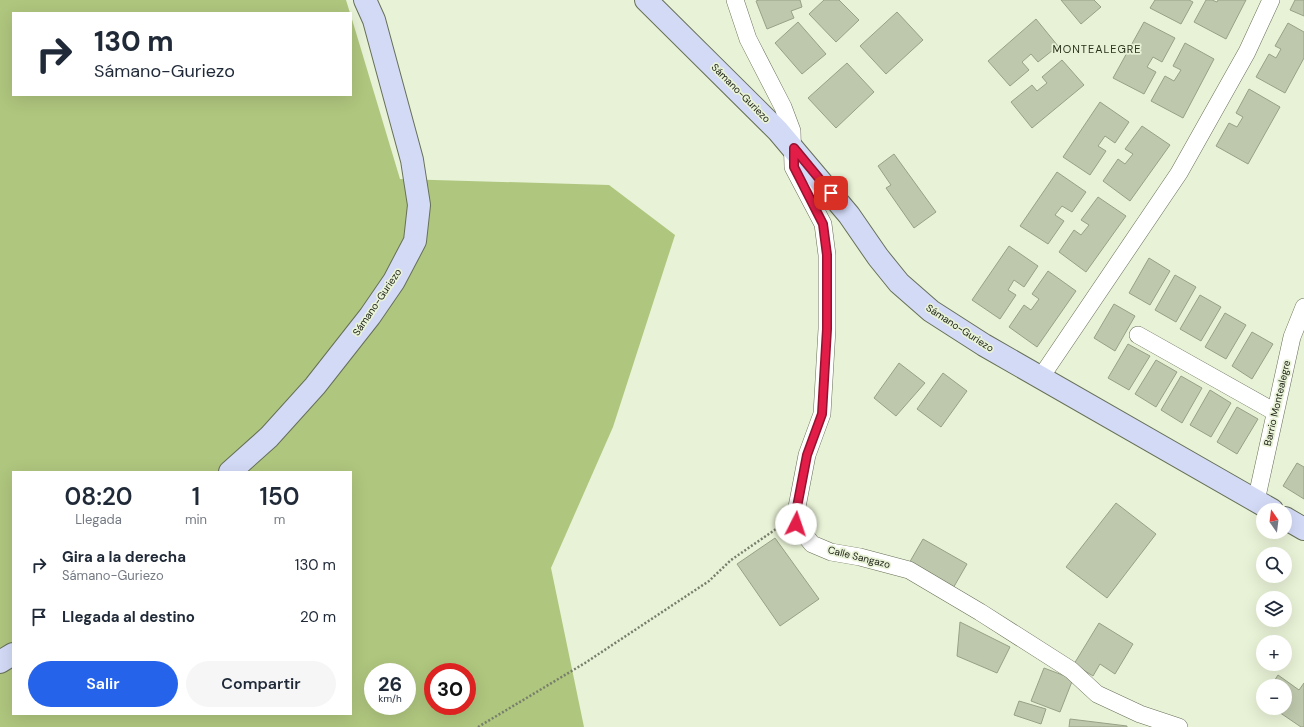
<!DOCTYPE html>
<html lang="es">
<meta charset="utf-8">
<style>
body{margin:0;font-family:"DM Sans",sans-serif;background:#f6f6f7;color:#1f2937;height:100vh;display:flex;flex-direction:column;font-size:15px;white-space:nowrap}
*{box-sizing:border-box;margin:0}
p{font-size:13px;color:#747a83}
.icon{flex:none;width:22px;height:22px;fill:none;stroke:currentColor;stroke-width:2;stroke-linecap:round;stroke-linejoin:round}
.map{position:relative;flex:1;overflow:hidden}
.panel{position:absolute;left:12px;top:471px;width:340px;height:244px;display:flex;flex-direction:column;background:#fff;border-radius:0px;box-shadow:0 4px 16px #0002}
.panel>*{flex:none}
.guide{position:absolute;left:12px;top:12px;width:340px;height:84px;border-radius:0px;box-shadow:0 4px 16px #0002;background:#fff;color:#1f2937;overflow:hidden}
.needle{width:26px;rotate:346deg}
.controls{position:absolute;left:1256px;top:503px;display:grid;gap:8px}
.controls a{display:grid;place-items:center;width:36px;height:36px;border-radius:50%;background:#fff;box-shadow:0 4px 16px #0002;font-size:20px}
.speed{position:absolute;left:364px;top:663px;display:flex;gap:8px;font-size:20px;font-weight:700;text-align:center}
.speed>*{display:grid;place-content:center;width:52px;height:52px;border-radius:50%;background:#fff;box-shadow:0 4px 16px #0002;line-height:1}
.speed small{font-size:10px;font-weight:400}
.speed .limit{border:6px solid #d22;background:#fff;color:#111}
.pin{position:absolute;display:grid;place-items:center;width:34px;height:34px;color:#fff;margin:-17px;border-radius:8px;box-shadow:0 2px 6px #0006}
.me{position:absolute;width:44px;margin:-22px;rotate:4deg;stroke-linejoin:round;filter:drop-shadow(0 0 3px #0008)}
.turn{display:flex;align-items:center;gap:14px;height:84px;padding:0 16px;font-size:18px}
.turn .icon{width:52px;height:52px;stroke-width:2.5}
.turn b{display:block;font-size:28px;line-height:34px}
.eta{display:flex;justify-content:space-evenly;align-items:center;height:68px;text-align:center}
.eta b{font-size:24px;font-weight:600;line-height:28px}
.primary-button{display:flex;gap:8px;margin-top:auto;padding:8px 16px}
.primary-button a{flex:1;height:46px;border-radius:24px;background:#2563eb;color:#fff;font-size:16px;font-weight:600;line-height:46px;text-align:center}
.primary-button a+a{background:#f6f6f7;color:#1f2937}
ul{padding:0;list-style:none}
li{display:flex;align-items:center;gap:12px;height:52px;padding:0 16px}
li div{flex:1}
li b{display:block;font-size:15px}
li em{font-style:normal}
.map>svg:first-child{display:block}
.green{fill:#afc67e;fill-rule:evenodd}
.building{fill:#bec8ac;stroke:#98a187}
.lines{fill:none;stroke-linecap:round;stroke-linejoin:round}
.street-casing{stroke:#676f57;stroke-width:18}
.secondary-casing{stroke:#676f57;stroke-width:24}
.path{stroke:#787e6c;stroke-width:2.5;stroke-dasharray:2 2;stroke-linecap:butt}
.street{stroke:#fff;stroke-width:17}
.secondary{stroke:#d3daf6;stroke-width:22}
.route-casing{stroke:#92132f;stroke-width:10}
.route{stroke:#e11d48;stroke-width:7}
.labels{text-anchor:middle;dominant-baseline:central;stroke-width:3.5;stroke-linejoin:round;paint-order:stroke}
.street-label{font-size:10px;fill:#1a1d13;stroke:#e8f2d6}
.neighbourhood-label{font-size:11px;letter-spacing:1px;fill:#2b321c;stroke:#e8f2d6}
</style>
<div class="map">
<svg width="1304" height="727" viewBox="0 0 1304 727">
<rect width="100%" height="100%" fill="#e8f2d6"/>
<path class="green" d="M0,0H346L350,13H13V95H351V16L400,179L609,185L675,235L613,427L551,568L584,727H0ZM13,472H351V714H13ZM373,672H407V706H373ZM433,672H467V706H433Z"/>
<path class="building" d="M759,0H800L802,7L791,11L794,18L767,29L756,1Z
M824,0H839L859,20L836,42L809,14Z
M1061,0H1094L1101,7L1081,24Z
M1155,0H1189L1193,2L1181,24L1150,8Z
M1206,0H1212L1217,2L1218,0H1246L1226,39L1194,22Z
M1295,0H1304V16L1290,10Z
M897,12L923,40L886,74L860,46Z
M1036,19L1058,46L1038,62L1031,54L1022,62L1029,70L1010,86L988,61Z
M798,22L826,54L802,74L775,43Z
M1144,22L1175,38L1162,62L1153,57L1147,67L1156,72L1144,94L1113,78Z
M1288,23L1304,32V58L1285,93L1256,77L1269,54L1276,58L1281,49L1275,46Z
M1185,43L1214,59L1183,118L1151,101L1165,76L1174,81L1181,70L1173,66Z
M1062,60L1084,85L1032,128L1011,102L1032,85L1037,91L1047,83L1042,77Z
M847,63L874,92L836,128L808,98Z
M1249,89L1280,107L1248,164L1216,146L1229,123L1237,127L1243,117L1236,113Z
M1100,102L1129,122L1115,143L1105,136L1098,146L1106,151L1090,175L1063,157Z
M1142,126L1170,145L1130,201L1103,181L1118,159L1125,164L1133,154L1125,149Z
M894,154L936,212L914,228L886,188L891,185L878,166Z
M1057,172L1086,192L1072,212L1062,206L1055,215L1064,221L1048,244L1020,226Z
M1098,197L1126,216L1086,272L1059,252L1074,230L1081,235L1089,225L1081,220Z
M1009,246L1038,266L1024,287L1014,280L1008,290L1016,295L1000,319L972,300Z
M1149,258L1170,271L1150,305L1129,293Z
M1048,271L1076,291L1037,347L1009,327L1024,305L1031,310L1039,299L1032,294Z
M1175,275L1196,287L1176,322L1155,310Z
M1200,295L1221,307L1201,341L1180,329Z
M1114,304L1135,316L1115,351L1094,338Z
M1225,313L1246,325L1226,359L1205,347Z
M1252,332L1273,344L1252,379L1232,366Z
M1128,344L1150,356L1129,390L1108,378Z
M1156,360L1177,372L1156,407L1135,394Z
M899,363L925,383L896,416L874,398Z
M943,373L967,391L941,427L917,409Z
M1181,376L1202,388L1182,423L1161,410Z
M1210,390L1231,403L1211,437L1190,425Z
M1237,407L1258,419L1237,454L1217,442Z
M1297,463L1304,467V499L1283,486Z
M1116,503L1156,534L1107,598L1066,567Z
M775,538L819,599L780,626L737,564Z
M923,539L967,564L952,590L908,565Z
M960,622L1010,647L997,673L957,656Z
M1099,623L1133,644L1115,674L1100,664L1093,676L1074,664Z
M1044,668L1073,679L1060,712L1031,701Z
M1278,675L1299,690L1304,683V727H1301L1273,708H1285V686H1271Z
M1019,701L1046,709L1041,724L1014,715Z
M1070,719L1127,726V727H1069Z"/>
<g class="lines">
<g class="street-casing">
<path id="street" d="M735,0L748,39L783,107L792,131L793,167L823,224L827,255V329L822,414L807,455L797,507L796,524L812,544L831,552L860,557L909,570L980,612L1071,670L1097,694L1140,714L1179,727
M1138,335L1275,412
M1041,377L1179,173L1247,52L1271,0
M1256,501L1292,337L1304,307"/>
</g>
<g class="secondary-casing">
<path id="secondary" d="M646,0L778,131L849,215L878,257L899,283L931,311L984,345L1272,510
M230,472L269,437L315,386L370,316L394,281L415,241L419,205L412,160L374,20L365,0
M1285,518L1304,529
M0,662L13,654"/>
</g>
<path class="path" d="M478,727L585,663L709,581L731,560L779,527"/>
<use href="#street" class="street"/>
<use href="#secondary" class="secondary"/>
</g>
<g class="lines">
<g class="route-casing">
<path id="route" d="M796,524L797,507L807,455L822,414L827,329V255L823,224L794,167V148L831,193"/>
</g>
<use href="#route" class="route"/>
</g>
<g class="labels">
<g class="street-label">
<text transform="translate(741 93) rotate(45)">Sámano-Guriezo</text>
<text transform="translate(377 302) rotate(-56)">Sámano-Guriezo</text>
<text transform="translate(960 328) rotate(33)">Sámano-Guriezo</text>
<text transform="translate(1277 403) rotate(-77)">Barrio Montealegre</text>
<text transform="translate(859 557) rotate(14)">Calle Sangazo</text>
</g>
<g class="neighbourhood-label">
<text x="1097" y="49">MONTEALEGRE</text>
</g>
</g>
</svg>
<div class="controls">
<a><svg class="needle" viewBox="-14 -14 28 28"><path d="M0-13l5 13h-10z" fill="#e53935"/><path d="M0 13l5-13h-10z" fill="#747a83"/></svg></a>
<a><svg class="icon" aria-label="search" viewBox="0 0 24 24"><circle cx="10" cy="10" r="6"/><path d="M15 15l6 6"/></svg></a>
<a><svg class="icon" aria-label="layers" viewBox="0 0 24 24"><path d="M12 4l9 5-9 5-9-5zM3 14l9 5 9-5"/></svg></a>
<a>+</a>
<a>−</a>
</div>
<div class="speed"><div>26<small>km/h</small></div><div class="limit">30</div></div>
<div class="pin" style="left:831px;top:193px;background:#d93025"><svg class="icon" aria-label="arrive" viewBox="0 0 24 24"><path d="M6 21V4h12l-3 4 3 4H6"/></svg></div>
<svg class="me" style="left:796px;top:524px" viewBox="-20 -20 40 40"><circle r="19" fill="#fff"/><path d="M0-13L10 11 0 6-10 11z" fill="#e11d48"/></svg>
<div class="guide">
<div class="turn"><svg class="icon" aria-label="right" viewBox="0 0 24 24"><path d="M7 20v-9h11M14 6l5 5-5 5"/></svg><div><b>130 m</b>Sámano-Guriezo</div></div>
</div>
<section class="panel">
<div class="eta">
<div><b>08:20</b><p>Llegada</p></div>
<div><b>1</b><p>min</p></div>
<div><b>150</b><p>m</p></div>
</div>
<ul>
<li><svg class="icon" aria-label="right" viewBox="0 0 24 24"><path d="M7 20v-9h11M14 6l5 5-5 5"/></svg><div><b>Gira a la derecha</b><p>Sámano-Guriezo</p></div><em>130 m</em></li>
<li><svg class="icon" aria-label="arrive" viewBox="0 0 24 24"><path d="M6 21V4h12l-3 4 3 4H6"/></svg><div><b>Llegada al destino</b></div><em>20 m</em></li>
</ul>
<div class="primary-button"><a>Salir</a><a>Compartir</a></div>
</section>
</div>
